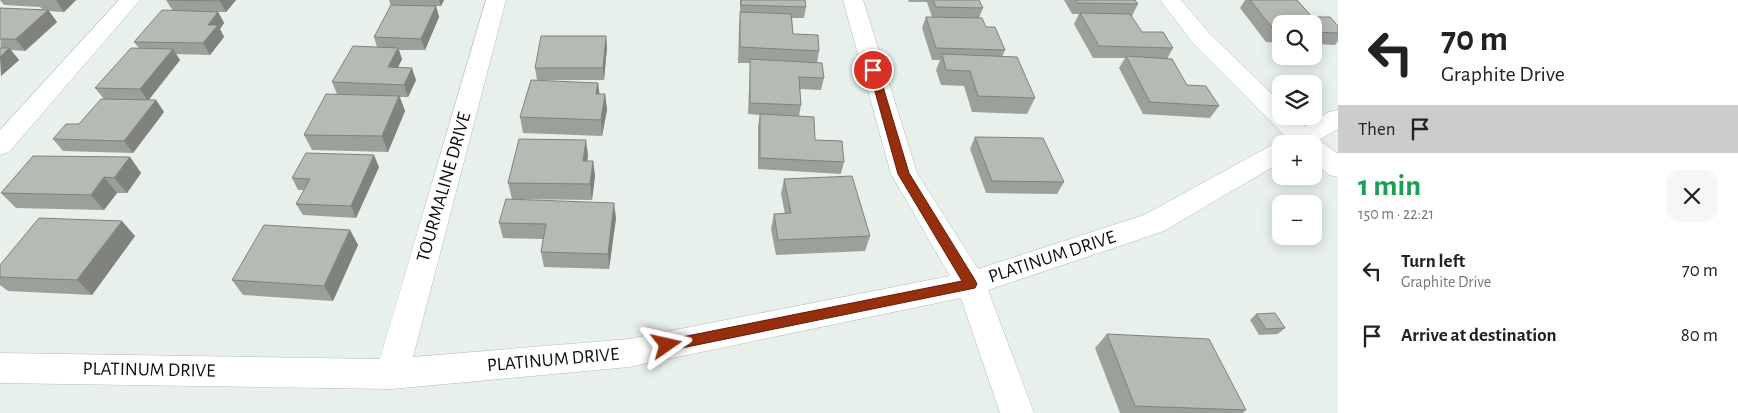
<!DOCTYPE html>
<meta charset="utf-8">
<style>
body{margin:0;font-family:"Alegreya Sans",sans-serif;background:#f6f6f6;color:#222;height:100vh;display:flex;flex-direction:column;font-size:19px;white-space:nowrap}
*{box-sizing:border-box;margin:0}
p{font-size:16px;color:#767676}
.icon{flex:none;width:28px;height:28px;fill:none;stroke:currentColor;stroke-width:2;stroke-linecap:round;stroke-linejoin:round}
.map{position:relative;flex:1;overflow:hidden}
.side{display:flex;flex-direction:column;background:#fff;width:400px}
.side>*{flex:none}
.hud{background:#fff;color:#222;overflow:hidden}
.controls{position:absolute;left:1272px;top:15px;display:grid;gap:10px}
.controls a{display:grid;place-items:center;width:50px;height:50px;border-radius:10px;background:#fff;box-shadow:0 2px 12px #0003;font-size:25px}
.pin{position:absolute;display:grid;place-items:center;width:42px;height:42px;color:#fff;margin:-21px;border:2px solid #fff;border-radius:50%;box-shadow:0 1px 5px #0007}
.me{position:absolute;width:55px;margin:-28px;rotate:79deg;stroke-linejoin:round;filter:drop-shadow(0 0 4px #0008)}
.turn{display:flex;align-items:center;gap:18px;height:105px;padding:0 20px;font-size:22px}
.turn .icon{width:65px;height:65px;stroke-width:2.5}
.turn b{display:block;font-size:35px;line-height:42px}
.then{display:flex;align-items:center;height:48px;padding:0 20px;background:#0003;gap:10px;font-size:19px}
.round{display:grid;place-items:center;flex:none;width:52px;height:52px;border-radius:15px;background:#f6f6f6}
.head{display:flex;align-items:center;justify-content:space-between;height:85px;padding:0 20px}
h1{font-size:30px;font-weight:700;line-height:38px;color:#1e9e55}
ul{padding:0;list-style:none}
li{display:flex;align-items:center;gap:15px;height:65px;padding:0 20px}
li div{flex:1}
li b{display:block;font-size:19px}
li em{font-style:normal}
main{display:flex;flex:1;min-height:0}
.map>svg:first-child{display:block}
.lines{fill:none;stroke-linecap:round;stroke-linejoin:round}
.street-casing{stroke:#b3bbb7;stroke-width:1}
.street{fill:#fff;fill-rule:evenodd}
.wall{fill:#9ca09a}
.shaded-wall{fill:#7f827d}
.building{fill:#b5bab3;stroke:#7f827d}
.route{fill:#962f0d;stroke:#621f08}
.labels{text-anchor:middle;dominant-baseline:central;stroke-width:4;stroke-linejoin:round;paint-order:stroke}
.street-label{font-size:19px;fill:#0c0f0d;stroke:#fff}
</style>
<main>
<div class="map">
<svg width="1338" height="413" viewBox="0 0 1338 413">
<rect width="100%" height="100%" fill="#e7f0eb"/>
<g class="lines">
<g class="street-casing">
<path id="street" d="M119,0H140L9,152L0,155V130Z
M486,0H506L413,357L629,339L950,276L891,174L843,0H863L917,173L978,269L1144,215L1272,145L1281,142L1286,137L1193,43L1160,0H1181L1209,33L1281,103V116H1295L1305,126L1329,112L1338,110V129L1319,140L1338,154V177L1329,175L1314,162V144H1281V162L1164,231L988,290L1034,413H1000L961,298L629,367L392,389L0,383V353L380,359Z"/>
</g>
<use href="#street" class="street"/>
</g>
<path class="wall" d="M0,0H76L64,12L49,11L57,22L25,51L11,50L19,60L1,76L0,8L43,10L40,7L4,5Z
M166,0H236L226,12H218L224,23L220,29L224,37L210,55L176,54L180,60L148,100H156L164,112L133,153L63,151L53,139L79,124L104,99L95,88L139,48L134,42L173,11Z
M389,0H444L441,6H436L439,17L425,50H399L402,59L398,68L416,80L408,97H400L405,111L388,152L312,150L304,135L362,95L337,94L332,82L377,47L374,37L391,6Z
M740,0H805L806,7L804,18H792L793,34L819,51L817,63L824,78L821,90L800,89L801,105L799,116L815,140L844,162L841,174L758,169V126L760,115L748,114L750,63H738L739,27L740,14Z
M908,0H979L983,8L979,18L1005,50L1002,57L1035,98L1027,114L972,112L964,86L941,85L936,70L940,60H932L922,28L926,17H932L927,2H909Z
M1064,0H1135L1138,4L1132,16H1131L1142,32L1173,48L1167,59L1187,85L1219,106L1210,118L1143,114L1119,68L1125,58H1093L1074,24L1079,14H1072Z
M1245,0H1297L1312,17L1338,26V41L1335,45L1314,44V24H1281V43L1266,42L1240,8Z
M606,36L607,47L604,80H537L535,68Z
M598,83L599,94H605L607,110L602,136L523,133L520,117Z
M975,137L1064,182L1057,194L986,193L970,149Z
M588,155L587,161H593L595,176L592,200L512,199L508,183Z
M130,157L141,173L127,193H117L104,210L16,208L1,193Z
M379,167L356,218L303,215L296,204L304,190H298L292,178Z
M784,179L870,236L865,251L776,255L771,229L774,214H785L781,194Z
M616,218L609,269L544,267L541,252L543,239L503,238L499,223Z
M350,230L358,245L333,301L243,295L232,280Z
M135,236L92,295L8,291L0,285V265Z
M1256,314L1285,328L1278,334L1259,335L1250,320Z
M1107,334L1246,410L1243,413H1120L1095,348Z"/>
<path class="shaded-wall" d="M56,0H76L64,12Z
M221,0H236L226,12L220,1Z
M439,0H444L441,6Z
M436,6L439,17L425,50L421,39Z
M48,10L57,22L25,51L16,39Z
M218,12L224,23L220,29L224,37L210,55L203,43L208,25Z
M606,36L607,47L604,80L603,68Z
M9,48L19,60L1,76L0,57Z
M398,48L402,59L392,79L388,67Z
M173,49L180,60L148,101L140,89Z
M412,68L416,80L408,97L404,85Z
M598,83L600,98L596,94Z
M605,94L607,110L602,136L601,120Z
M399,96L405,111L388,152L382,136Z
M156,100L164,112L133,153L124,141Z
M586,140L588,155L585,176L583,161Z
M374,155L379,167L356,218L351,206Z
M130,157L141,173L127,193L114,178Z
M593,161L595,176L592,200L590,184Z
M104,177L117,193L104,210L91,195Z
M614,203L616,218L609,269L608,254Z
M122,221L135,236L92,295L77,280Z
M350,230L358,245L333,301L324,286Z"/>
<path class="building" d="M169,0H221L220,1Z
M741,0H805L806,7L741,5Z
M933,0H979L983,8L936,7Z
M1076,0H1135L1138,4L1077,3Z
M1250,0H1297L1312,17H1330L1338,26V33L1314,32V24H1281V31H1275Z
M391,5L436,6L421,39L374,37Z
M0,8L48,10L16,39H0Z
M162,10L218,12L208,25H218L203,43L134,42Z
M740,12L791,14L793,34L818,35L819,51L740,47Z
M1080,13L1130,14L1142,32H1163L1173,48L1099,46Z
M926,17L982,18L986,27H995L1005,50L936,48Z
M541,36H606L603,68H535Z
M353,46L398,48L388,67L412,68L404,85L332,82Z
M0,48H9L0,57Z
M131,48L173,49L140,89L95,88Z
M942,54L1017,57L1035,98L978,96L970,71L946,70Z
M1126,56L1172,59L1187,85L1206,86L1219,106L1150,102Z
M750,59L822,63L824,78L799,77L801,105L750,103Z
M531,80L598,83L596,94H605L601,120L520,117Z
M326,94L399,96L382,136L304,135Z
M101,99L156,100L124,141L53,139L66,124H79Z
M760,114L814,117L815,140L842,141L844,162L760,158Z
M975,137L1043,138L1064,182L992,181Z
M519,139L586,140L583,161H593L590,184L508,183Z
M306,153L374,155L351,206L296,204L310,179L292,178Z
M33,156L130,157L114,178L104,177L91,195L1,193Z
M852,176L870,236L778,240L774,214L791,213L784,179Z
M506,199L614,203L608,254L541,252L546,224L499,223Z
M39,218L122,221L77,280L0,277V265Z
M264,225L350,230L324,286L232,280Z
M1275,313L1285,328L1266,329L1256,314Z
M1107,334L1209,339L1246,410L1135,406Z"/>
<path class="route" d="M870,67H877L878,70L909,173L975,280L977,284L975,288L667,351L663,349L661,345L663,341L667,340L962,281L898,174L869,70Z"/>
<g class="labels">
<g class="street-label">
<text transform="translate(444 187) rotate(-74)">TOURMALINE DRIVE</text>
<text transform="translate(1052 257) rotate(-18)">PLATINUM DRIVE</text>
<text transform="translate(553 360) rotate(-5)">PLATINUM DRIVE</text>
<text transform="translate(149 370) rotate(1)">PLATINUM DRIVE</text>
</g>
</g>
</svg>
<div class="controls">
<a><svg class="icon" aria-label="search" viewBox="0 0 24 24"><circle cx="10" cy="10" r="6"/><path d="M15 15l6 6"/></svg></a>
<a><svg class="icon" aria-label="layers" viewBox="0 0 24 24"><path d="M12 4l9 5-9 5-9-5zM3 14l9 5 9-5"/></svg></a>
<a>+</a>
<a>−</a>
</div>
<div class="pin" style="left:873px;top:70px;background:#d93025"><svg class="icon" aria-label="arrive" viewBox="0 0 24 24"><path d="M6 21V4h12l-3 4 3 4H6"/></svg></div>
<svg class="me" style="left:667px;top:345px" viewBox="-20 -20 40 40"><path d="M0-17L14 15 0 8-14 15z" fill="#962f0d" stroke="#fff" stroke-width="4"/></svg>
</div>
<section class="side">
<div class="hud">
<div class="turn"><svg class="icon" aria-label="left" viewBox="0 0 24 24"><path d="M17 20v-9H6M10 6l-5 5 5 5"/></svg><div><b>70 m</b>Graphite Drive</div></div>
<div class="then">Then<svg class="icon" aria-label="arrive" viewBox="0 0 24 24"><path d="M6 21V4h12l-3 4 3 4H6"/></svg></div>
</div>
<div class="head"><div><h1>1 min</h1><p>150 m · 22:21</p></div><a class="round"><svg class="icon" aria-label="close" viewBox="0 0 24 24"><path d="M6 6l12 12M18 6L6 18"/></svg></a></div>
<ul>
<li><svg class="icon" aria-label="left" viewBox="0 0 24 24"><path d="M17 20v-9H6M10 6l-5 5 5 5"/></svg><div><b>Turn left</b><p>Graphite Drive</p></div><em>70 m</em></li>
<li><svg class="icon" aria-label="arrive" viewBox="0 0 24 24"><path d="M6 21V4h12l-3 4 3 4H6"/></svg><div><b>Arrive at destination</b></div><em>80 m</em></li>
</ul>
</section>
</main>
